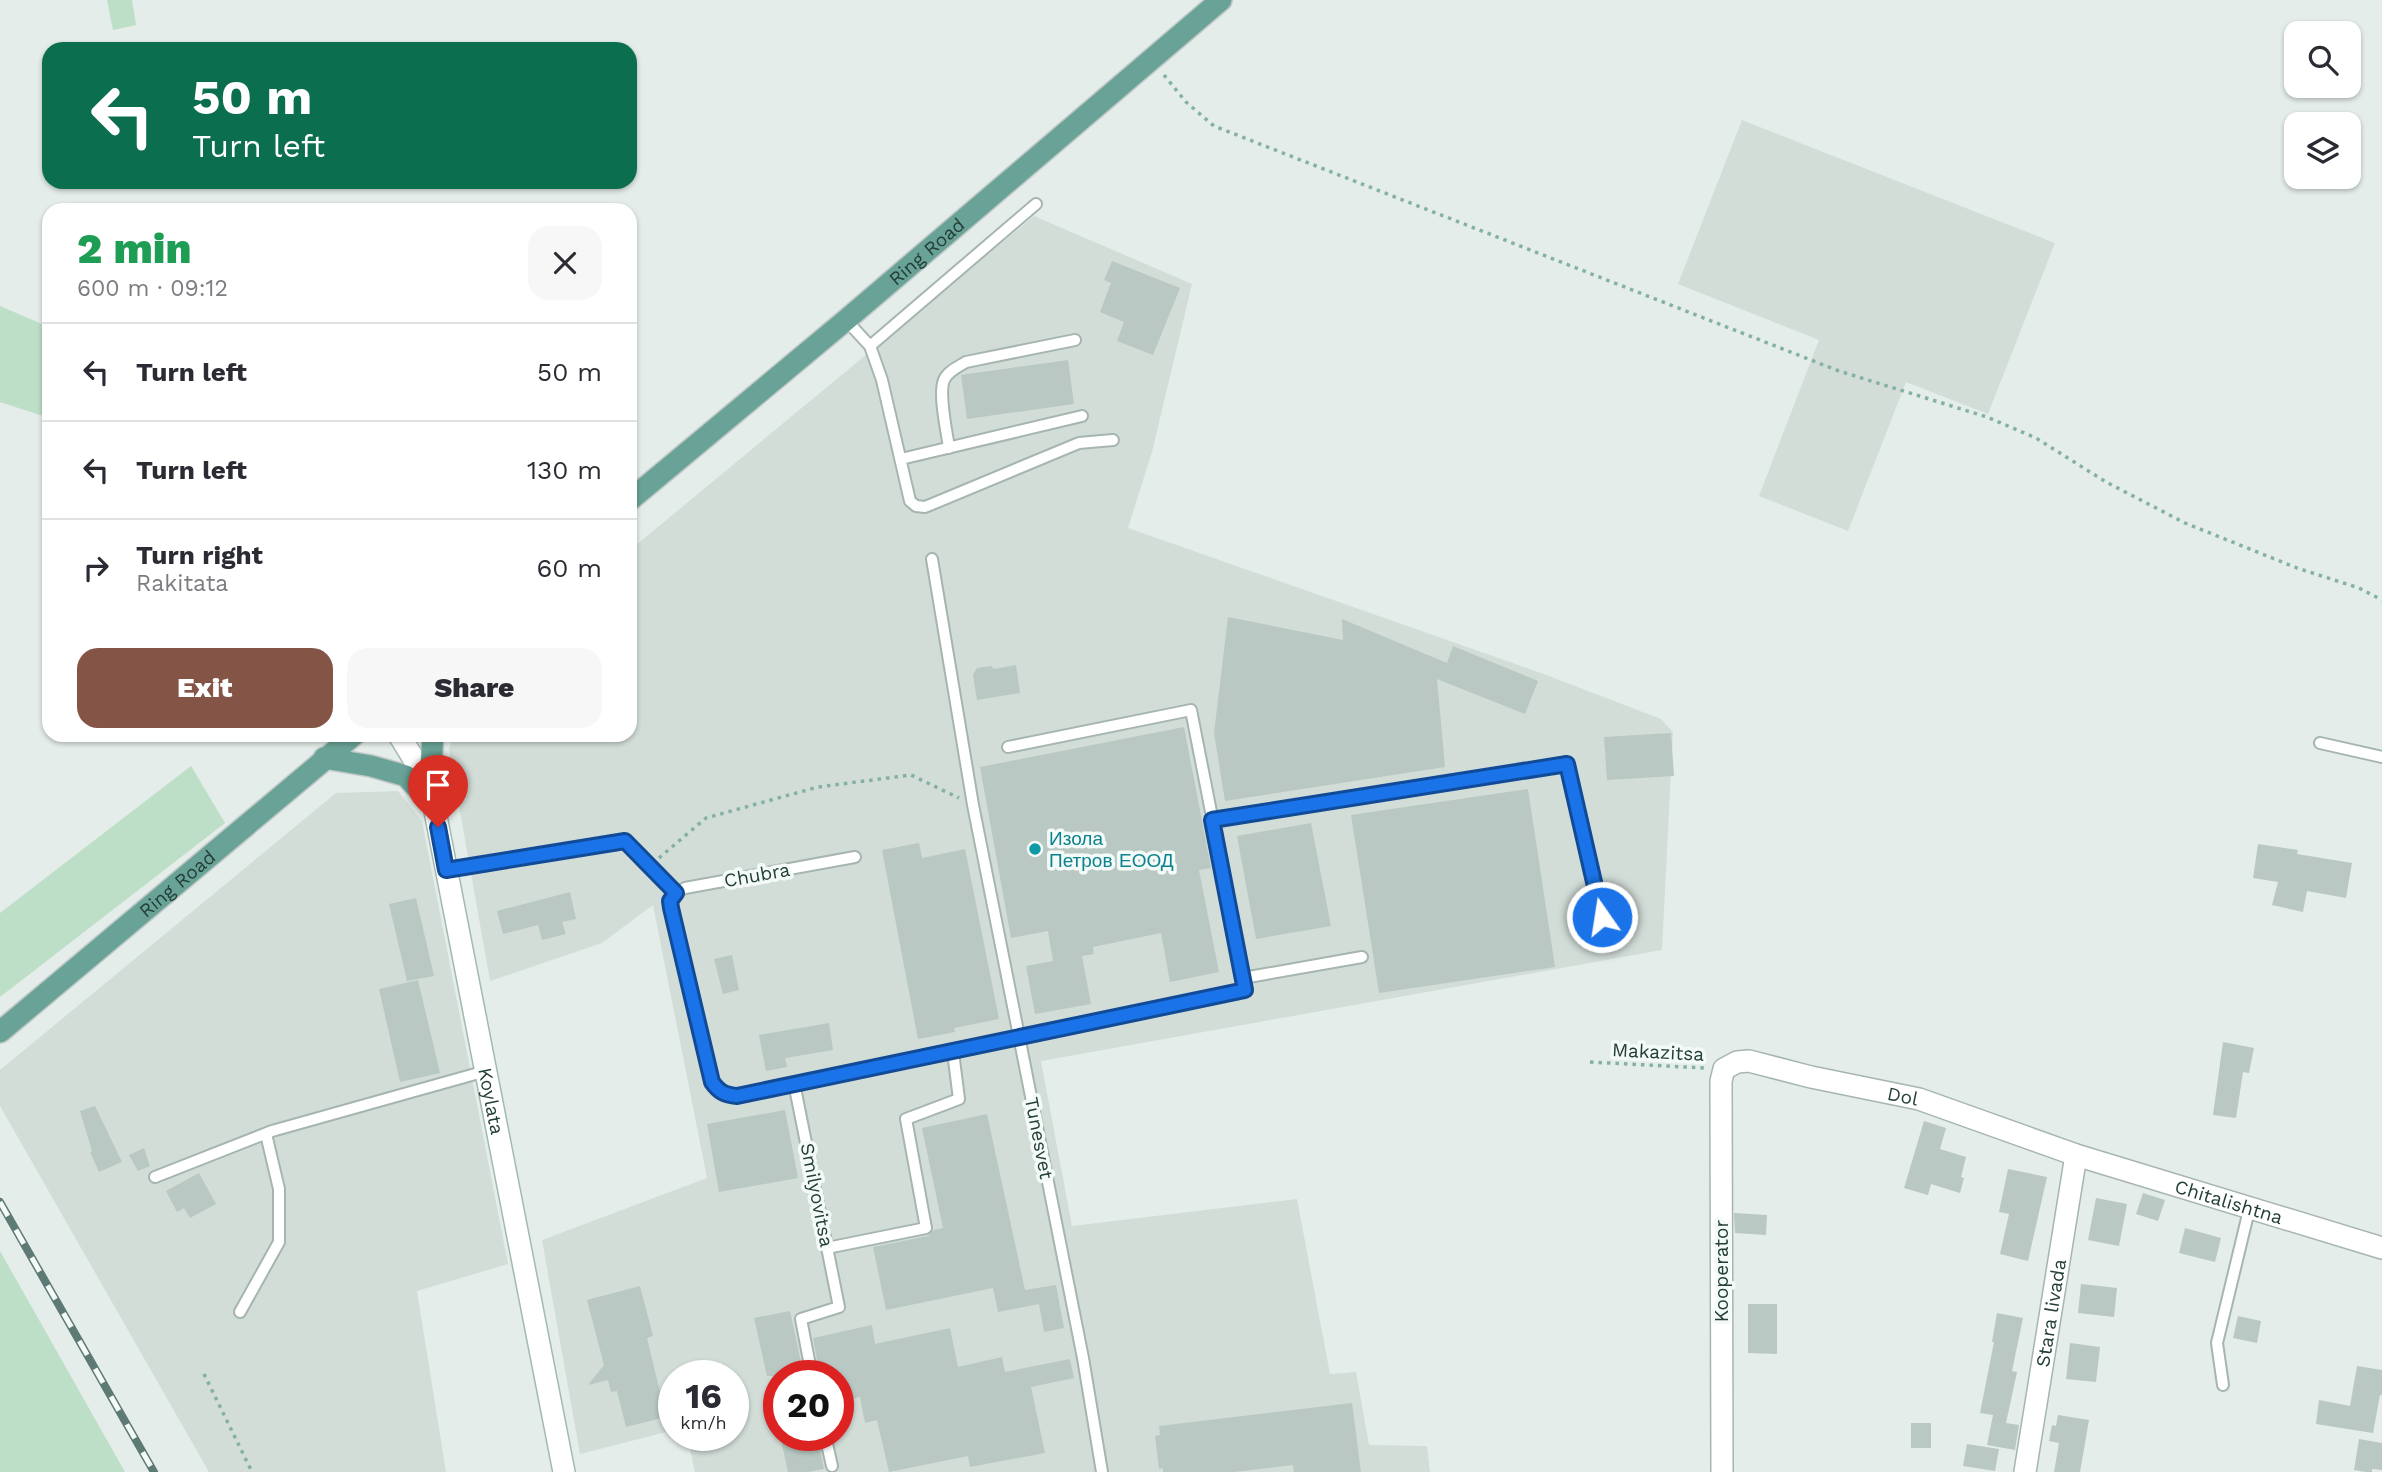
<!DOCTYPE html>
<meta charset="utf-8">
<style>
body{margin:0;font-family:"Work Sans",sans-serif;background:#f7f7f7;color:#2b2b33;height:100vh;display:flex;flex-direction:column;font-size:26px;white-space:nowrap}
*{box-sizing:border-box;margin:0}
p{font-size:23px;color:#7c7c81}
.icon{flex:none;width:38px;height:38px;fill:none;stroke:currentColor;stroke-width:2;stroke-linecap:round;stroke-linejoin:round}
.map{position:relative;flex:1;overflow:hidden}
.side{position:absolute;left:42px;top:203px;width:595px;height:539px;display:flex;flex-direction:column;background:#fff;border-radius:21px;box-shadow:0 2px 5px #0004}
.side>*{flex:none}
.guide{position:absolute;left:42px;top:42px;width:595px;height:147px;border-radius:21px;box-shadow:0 2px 5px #0004;background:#0b6e4f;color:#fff;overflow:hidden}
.buttons{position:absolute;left:2284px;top:21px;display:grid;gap:14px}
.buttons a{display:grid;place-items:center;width:77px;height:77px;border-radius:14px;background:#fff;box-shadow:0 2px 5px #0004;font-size:35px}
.speed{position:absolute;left:658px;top:1360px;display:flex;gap:14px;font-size:35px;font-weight:700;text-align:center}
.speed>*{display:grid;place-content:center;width:91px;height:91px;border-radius:50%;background:#fff;box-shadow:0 2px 5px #0004;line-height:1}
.speed small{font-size:18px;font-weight:400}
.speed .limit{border:10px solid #d22;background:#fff;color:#111}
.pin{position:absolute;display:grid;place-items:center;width:60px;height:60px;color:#fff;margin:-72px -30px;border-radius:50% 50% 50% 0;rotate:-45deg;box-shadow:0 0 7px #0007}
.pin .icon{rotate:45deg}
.me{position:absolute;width:77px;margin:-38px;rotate:347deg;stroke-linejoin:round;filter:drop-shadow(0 0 5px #0008)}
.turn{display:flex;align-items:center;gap:24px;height:147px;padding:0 35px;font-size:32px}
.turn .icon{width:91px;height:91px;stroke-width:2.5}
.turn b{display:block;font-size:49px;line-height:60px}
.round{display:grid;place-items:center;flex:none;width:74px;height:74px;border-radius:21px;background:#f7f7f7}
.headline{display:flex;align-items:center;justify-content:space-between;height:119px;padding:0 35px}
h1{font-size:42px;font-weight:800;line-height:52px;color:#1e9e55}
.primary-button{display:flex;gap:14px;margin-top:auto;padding:14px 35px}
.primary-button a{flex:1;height:80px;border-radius:21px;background:#845546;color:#fff;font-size:28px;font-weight:800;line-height:80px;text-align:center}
.primary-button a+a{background:#f7f7f7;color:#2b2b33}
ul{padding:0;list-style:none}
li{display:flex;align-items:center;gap:21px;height:98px;padding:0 35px;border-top:2px solid #e1e1e2}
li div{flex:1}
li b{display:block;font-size:26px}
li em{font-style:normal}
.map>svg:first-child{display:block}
.built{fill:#d2ddd8;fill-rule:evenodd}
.green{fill:#bddec7}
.building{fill:#b9c8c2}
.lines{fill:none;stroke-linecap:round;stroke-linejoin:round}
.lane-casing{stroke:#a6b5b0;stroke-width:14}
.street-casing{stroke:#a6b5b0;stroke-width:24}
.secondary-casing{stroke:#a2b9b2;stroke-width:24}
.primary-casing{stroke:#c1c9c7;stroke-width:24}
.path{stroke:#84b1a4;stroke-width:3.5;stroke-dasharray:3.5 5;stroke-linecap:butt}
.lane{stroke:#fff;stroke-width:10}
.street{stroke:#fff;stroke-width:21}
.secondary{stroke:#fff;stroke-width:21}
.primary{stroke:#69a296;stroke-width:21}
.rail-casing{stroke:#5e7a74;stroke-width:8}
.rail{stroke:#f4faf7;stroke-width:5;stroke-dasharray:16;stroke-linecap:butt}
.route-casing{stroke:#114b97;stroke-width:18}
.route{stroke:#1a73e8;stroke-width:12}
.culture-dot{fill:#0f9aa8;stroke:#f4faf7;stroke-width:2.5}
.labels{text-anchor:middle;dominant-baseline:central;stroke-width:7;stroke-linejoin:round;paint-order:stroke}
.street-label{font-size:19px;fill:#233f38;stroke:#f4faf7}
.culture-label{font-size:19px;fill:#0d838f;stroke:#f4faf7;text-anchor:start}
</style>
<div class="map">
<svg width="2382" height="1472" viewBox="0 0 2382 1472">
<rect width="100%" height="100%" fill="#e4ede9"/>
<path class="built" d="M1742,120L2055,243L1988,414L1906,382L1848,531L1759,496L1819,340L1678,284Z
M1034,216L1192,284L1152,452L1128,528L1541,673L1661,719L1673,732L1662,950L1041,1061L1072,1226L1297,1199L1330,1374L1356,1372L1369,1445L1427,1446L1430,1472H695L687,1435H733V1376H674V1430L580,1454L542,1240L707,1178L653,905L602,943L490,981L449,749L454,735H630V550ZM779,1376H838V1435H779Z
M398,791L422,821L508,1264L417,1291L446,1472H209L0,1106V1070L336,793Z"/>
<path class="green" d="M107,0H132L136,25L113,30Z
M0,306L49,327V418L0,402Z
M191,766L225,823L0,997V913Z
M0,1251L125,1472H0Z"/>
<path class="building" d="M1112,261L1180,288L1153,355L1117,341L1124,322L1100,312L1111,283L1104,280Z
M1068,360L1074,404L967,419L961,375Z
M1228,617L1343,640L1342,619L1447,663L1453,646L1538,681L1525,714L1437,679L1445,767L1225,801L1214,733Z
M1016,665L1020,693L977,700L973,675L977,668L991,666L994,669Z
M1184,727L1211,868L1199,870L1219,972L1170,982L1161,933L1093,947L1094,954L1082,956L1091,1004L1035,1014L1026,966L1053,961L1048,931L1011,938L980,767Z
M1671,733L1674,776L1607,780L1604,737Z
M1528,789L1555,967L1379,993L1351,815Z
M1311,823L1331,926L1256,939L1237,836Z
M919,843L922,858L965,849L999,1019L954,1028L955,1032L918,1039L882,850Z
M2258,844L2298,850L2297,854L2352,863L2346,898L2307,891L2303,912L2272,905L2278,882L2253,878Z
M570,892L576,919L562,922L566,934L542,940L538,925L503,934L497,911Z
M416,898L434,976L407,981L389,904Z
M732,955L739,990L723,994L714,959Z
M418,980L440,1073L400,1082L379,989Z
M829,1023L833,1050L785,1058L787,1067L766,1071L759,1035Z
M2223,1042L2254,1048L2249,1073L2243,1072L2236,1118L2213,1115Z
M95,1106L122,1162L99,1172L90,1152L92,1151L80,1111Z
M785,1110L798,1178L719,1192L707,1124Z
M987,1114L1025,1290L1056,1285L1064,1328L1044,1332L1039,1304L998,1312L993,1288L886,1310L873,1247L928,1236L934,1230L943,1228L922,1128Z
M1924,1121L1946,1128L1940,1149L1966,1157L1961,1177L1964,1178L1960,1193L1931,1184L1928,1195L1904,1188Z
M144,1148L150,1166L138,1171L129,1155Z
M2008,1169L2047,1177L2028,1261L2000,1254L2009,1214L1999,1212Z
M199,1173L216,1204L190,1218L184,1208L177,1212L166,1191Z
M2143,1193L2165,1200L2158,1221L2136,1214Z
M2096,1198L2127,1204L2119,1246L2088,1240Z
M1734,1213L1767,1215L1766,1235L1735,1233Z
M2185,1228L2221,1238L2215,1262L2179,1253Z
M2081,1284L2117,1288L2114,1317L2078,1313Z
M640,1286L653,1336L647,1338L666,1417L626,1427L617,1391L611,1392L608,1380L588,1385L604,1365L587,1300Z
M1748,1304H1777V1354L1748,1353Z
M790,1311L804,1376H767L754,1318Z
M1997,1313L2023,1318L2012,1371L2017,1372L2006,1423L2019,1425L2015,1450L1987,1445L1993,1415L1980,1413L1994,1342H1992Z
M2238,1316L2261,1321L2257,1343L2233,1338Z
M872,1325L875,1344L950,1328L958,1367L1002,1357L1005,1372L1070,1359L1074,1378L1031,1387L1045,1453L970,1467L968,1456L889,1472L877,1420L865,1423L860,1397L838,1402V1376H820L813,1338Z
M2070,1343L2100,1347L2096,1382L2066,1379Z
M2357,1366L2382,1370V1395H2380L2373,1433L2316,1424L2319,1400L2350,1406Z
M1352,1403L1361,1472H1294L1293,1465L1234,1472H1163V1468L1159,1469L1155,1436L1160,1435L1159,1426Z
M2058,1415L2089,1420L2080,1472H2054L2059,1443L2049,1441L2052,1425L2056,1426Z
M1911,1423H1931V1448H1911Z
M780,1435H817L824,1469L808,1472H788Z
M2359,1439L2382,1443V1470L2372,1469V1472H2366L2354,1470Z
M1967,1444L1999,1449L1995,1471L1963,1466Z"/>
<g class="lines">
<g class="lane-casing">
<path id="lane" d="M846,320L870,346L882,380L910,501L916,506L925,507L1079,443L1113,440
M870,346L1036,204
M949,448C947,432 938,394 944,380C948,371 958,367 966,362L1075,340
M901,459L1082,416
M932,559L973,805L1083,1358L1102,1472
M2320,743L2382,757
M1212,819L1567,764L1602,917
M855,857L685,888L676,893L670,901L712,1082C719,1092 725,1095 737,1096L1246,990L1191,710L1008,747
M446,870L625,841L676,893
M1243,978L1362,957
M794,1083L839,1307L801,1319L812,1376
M155,1177L272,1131L486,1071
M827,1248L926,1228L906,1119L959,1099L953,1052
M240,1312L279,1242V1189L266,1134
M2223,1385L2217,1343L2250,1206
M825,1435L832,1466"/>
</g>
<g class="street-casing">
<g id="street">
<path id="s1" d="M1722,1472L1721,1081L1724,1069L1737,1062L1749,1061L1811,1077L1919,1099L2076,1155L2382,1248"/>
<path id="s2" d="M2025,1472L2076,1155"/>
</g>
</g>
<g class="secondary-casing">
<g id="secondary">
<path id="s3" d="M399,735L415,761L434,806L564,1472"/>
</g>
</g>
<g class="primary-casing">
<g id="primary">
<path id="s4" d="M630,500L846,320L1221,0"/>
<path d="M433,735L430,780L434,806"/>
<path d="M324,758L371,766L406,776L434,806"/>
<path id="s5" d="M0,1032L354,735"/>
</g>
</g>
<path class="path" d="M1164,75L1186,102L1214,126L1839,371L1987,417L2036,438L2106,482L2185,523L2297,568L2359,588L2382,600
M659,858L706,818L818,787L911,775L959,798
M1590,1062L1704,1068
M204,1374L252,1472"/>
<use href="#lane" class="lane"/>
<use href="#street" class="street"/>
<use href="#secondary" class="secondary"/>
<use href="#primary" class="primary"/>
<g class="rail-casing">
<path id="rail" d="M0,1202L154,1472"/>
</g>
<use href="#rail" class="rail"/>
</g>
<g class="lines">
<g class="route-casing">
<path id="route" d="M438,827L446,870L625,841L676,893L670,901L671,908L712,1082C719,1092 725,1095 737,1096L1245,990L1212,820L1567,764L1602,917"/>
</g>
<use href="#route" class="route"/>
</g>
<circle class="culture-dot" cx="1035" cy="849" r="7"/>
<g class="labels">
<g class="street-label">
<text stroke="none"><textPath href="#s4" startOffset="387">Ring Road</textPath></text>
<text transform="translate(757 875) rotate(-10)">Chubra</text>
<text stroke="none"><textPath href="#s5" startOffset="231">Ring Road</textPath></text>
<text transform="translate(1658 1052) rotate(3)">Makazitsa</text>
<text stroke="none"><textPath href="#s1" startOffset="588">Dol</textPath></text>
<text stroke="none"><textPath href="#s3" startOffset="380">Koylata</textPath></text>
<text transform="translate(1039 1138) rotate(79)">Tunesvet</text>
<text transform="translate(817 1195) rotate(79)">Smilyovitsa</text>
<text stroke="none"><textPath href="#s1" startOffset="931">Chitalishtna</textPath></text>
<text transform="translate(1721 1271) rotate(-90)">Kooperator</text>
<text stroke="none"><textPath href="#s2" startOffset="161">Stara livada</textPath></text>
</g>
<g class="culture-label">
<text x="1049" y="838">Изола<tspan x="1049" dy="22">Петров ЕООД</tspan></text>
</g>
</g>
</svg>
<div class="buttons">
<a><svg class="icon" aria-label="search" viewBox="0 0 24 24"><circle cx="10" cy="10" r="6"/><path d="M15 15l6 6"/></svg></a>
<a><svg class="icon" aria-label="layers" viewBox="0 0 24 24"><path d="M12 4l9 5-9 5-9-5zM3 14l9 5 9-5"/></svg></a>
</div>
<div class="speed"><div>16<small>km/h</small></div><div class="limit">20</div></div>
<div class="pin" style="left:438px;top:827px;background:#d93025"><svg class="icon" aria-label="arrive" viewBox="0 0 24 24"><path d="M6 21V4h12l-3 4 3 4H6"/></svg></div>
<svg class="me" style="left:1602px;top:917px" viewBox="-20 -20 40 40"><circle r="17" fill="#1a73e8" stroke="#fff" stroke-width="3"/><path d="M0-11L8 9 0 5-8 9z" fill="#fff"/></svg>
<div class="guide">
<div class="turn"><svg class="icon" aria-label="left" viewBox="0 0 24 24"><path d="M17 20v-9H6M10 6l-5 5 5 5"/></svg><div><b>50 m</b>Turn left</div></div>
</div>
<section class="side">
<div class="headline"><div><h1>2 min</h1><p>600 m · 09:12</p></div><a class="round"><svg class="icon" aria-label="close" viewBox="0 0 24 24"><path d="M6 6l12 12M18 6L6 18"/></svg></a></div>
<ul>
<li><svg class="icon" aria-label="left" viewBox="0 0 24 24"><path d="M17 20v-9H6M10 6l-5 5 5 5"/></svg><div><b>Turn left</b></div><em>50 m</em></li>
<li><svg class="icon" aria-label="left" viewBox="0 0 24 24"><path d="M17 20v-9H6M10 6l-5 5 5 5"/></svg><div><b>Turn left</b></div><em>130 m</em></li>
<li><svg class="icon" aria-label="right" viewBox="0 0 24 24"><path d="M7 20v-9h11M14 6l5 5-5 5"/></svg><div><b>Turn right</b><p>Rakitata</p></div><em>60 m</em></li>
</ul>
<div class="primary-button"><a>Exit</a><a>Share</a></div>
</section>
</div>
